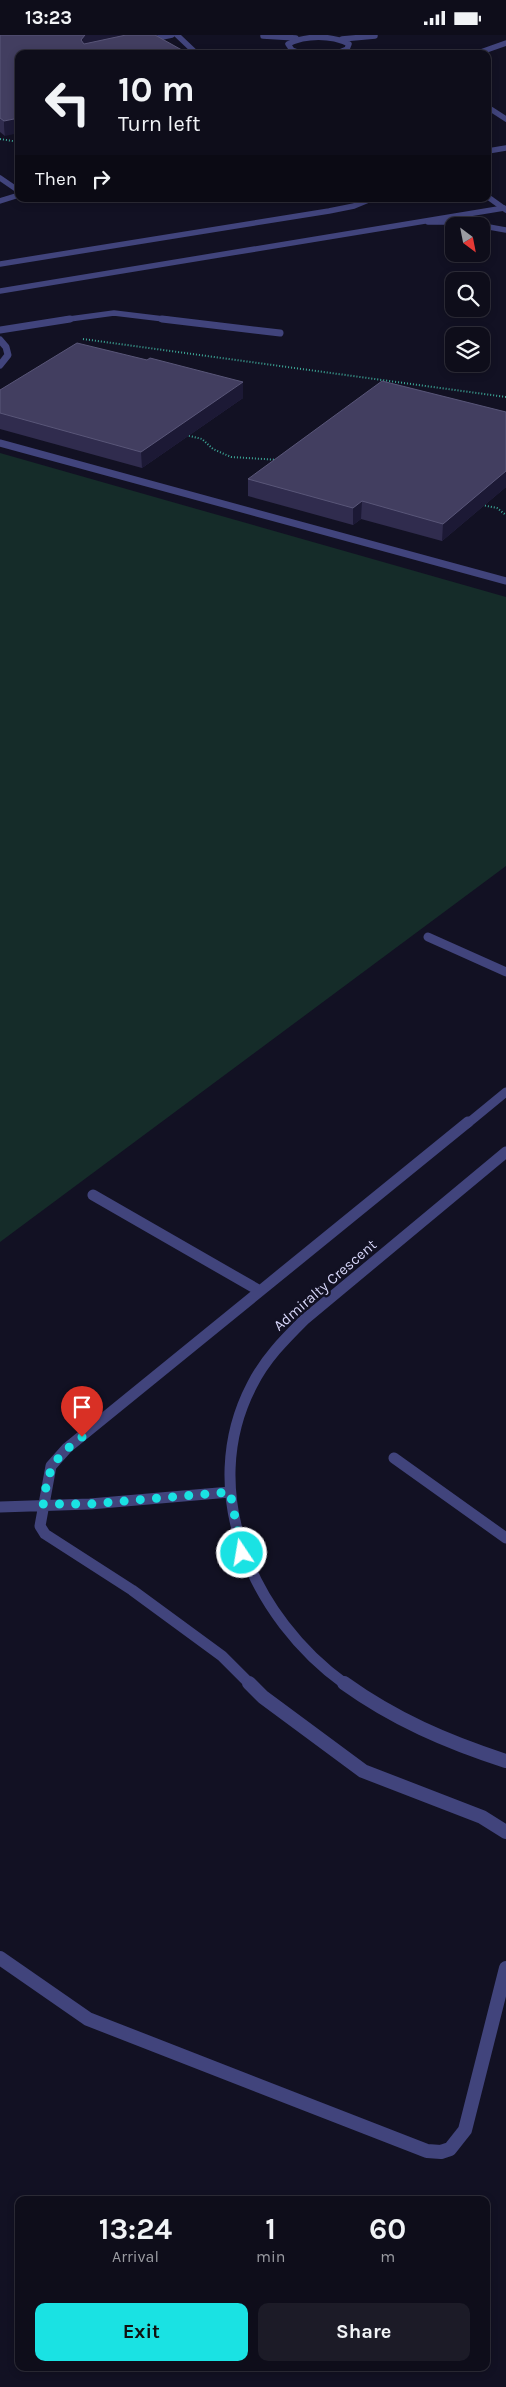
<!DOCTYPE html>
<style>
body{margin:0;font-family:Karla,sans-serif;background:#1c1b27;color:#f1f3f6;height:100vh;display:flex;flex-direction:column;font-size:19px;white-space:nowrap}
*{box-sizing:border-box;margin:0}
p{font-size:16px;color:#9b9ca2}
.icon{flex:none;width:28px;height:28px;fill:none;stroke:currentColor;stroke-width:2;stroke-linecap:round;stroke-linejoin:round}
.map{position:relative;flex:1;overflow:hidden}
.details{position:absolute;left:15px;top:2161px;width:475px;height:175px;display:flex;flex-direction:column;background:#0e0d1a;border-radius:10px;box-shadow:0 2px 8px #0003,0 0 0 1px #2e2d39}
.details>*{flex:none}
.top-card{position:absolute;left:15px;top:15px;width:476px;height:152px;border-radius:10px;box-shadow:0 2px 8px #0003,0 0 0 1px #2e2d39;background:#0e0d1a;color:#f1f3f6;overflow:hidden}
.needle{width:32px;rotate:148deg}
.controls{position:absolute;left:445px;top:182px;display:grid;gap:10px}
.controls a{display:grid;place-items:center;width:45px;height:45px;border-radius:10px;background:#0e0d1a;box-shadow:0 2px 8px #0003,0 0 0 1px #2e2d39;font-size:25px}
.pin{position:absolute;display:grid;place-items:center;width:42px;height:42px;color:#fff;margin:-51px -21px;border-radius:50% 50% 50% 0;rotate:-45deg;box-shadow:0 0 5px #0007}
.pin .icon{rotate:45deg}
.me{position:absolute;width:55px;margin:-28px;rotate:348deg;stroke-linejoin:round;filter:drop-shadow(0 0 4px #0008)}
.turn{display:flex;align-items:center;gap:18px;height:105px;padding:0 20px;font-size:22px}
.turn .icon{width:65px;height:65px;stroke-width:2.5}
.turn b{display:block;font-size:35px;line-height:42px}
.then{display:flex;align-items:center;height:48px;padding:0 20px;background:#0003;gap:10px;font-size:19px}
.eta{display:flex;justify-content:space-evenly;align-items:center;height:85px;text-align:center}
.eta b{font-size:30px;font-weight:700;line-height:35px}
.button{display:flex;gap:10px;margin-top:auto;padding:10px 20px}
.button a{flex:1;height:58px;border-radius:10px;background:#1ae2e3;color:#111;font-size:20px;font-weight:700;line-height:58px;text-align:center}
.button a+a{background:#1c1b27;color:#f1f3f6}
.status{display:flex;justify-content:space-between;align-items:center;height:35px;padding:0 25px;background:#0e0d1a;direction:ltr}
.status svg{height:14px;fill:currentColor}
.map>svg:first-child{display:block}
.green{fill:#152c29}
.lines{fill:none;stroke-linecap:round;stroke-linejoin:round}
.path{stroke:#3da998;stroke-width:2;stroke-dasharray:1 2;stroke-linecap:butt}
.service-far1{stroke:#41447c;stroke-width:5.5}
.service{stroke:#41447c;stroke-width:7}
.minor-far2{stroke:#41447c;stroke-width:9}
.minor-far1{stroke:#41447c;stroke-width:11}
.minor{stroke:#41447c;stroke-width:14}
.tertiary{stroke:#41447c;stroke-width:5.5}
.wall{fill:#302c4e}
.shaded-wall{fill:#1c1935}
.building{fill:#423e60;stroke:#595678}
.route{stroke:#1ae2e3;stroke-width:9;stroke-dasharray:0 16.2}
.labels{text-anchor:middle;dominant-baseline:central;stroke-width:5;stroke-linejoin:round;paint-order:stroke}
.street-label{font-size:15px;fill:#d8d7fa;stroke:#121123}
</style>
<div class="status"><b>13:23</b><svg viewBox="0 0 49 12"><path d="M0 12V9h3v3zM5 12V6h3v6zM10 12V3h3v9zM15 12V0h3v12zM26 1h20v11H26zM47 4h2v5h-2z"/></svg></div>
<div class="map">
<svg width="506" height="2352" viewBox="0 0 506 2352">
<rect width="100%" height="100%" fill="#121123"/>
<path class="green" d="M0,418L506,562V831L0,1207Z"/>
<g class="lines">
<path class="path" d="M0,104L19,107
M83,304L506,362
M186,400L202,404L213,414L231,422L279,425
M482,470L497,473L506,480"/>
<path class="service-far1" d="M177,0L197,19
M263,1L296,3
M148,5L172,0
M475,19L506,8
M489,73L506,84
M488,116L506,113
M0,143L19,156
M0,166L19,160
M0,229L329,176L354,171L371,164
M0,256L504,173
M62,285L114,278L172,285"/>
<path class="service" d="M162,284L280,298
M0,295L70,284
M0,305L6,312L8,320L0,330
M0,408L506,546"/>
<path class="minor-far2" d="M428,902L506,937
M467,1089L506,1057"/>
<path class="minor-far1" d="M93,1160L260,1256
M394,1423L506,1503
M0,1472L90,1469L230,1457
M250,1649L222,1621L132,1555L45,1499L40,1491L51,1431L67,1413L468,1087
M345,1649C254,1584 196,1457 252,1350C265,1324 284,1305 304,1285L506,1117"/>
<path class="minor" d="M249,1648L263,1662L363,1736L482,1782L506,1797
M344,1648C394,1684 447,1707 506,1726
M0,1923L88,1984L427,2116L441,2117L450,2114L465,2095L506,1933"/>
<path class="tertiary" d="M342,4L375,1
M303,19L292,15L288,9C306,0 331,0 349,9L347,14L335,19
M488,162L506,175
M428,187H461L506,195"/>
</g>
<path class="wall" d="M0,0L5,101L0,97Z
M0,355L243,363L142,433L0,394Z
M506,377V452L442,506L361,484L353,490L248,461V444Z"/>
<path class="shaded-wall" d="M84,0H136L85,15L81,5Z
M19,83V98L5,101L4,86Z
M243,347V363L142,433L141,417Z
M506,436V452L442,506L443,489Z
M362,466L361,484L353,490V473Z"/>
<path class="building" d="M0,0H85L81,5L84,9L126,0H155L189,19H19V83L4,86L0,83Z
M77,308L147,325L150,323L243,347L141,417L0,378V355Z
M382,346L506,377V436L443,489L362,466L353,473L248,444Z"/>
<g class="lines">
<path class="route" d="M82,1402C52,1425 49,1432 43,1469H90L230,1457L242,1518"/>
</g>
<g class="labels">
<g class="street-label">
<text transform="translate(325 1250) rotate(-41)">Admiralty Crescent</text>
</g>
</g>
</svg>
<div class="controls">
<a><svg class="needle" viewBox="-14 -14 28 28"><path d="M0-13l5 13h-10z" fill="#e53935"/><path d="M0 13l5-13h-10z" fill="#9b9ca2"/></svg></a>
<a><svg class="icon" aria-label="search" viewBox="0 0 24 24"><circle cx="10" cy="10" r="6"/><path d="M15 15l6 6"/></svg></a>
<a><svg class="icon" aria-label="layers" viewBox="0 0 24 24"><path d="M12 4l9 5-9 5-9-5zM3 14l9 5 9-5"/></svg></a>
</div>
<div class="pin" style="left:82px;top:1402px;background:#d93025"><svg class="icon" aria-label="arrive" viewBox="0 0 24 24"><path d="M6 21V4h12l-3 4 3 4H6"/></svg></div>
<svg class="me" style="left:242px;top:1518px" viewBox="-20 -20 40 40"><circle r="17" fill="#1ae2e3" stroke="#fff" stroke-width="3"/><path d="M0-11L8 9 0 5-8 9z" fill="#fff"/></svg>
<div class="top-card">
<div class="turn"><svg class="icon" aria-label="left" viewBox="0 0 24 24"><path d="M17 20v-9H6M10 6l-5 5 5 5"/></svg><div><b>10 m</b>Turn left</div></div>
<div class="then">Then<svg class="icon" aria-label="right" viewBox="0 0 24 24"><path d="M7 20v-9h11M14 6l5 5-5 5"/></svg></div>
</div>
<section class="details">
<div class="eta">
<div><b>13:24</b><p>Arrival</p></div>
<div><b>1</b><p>min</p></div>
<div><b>60</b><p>m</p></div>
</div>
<div class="button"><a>Exit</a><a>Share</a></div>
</section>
</div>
